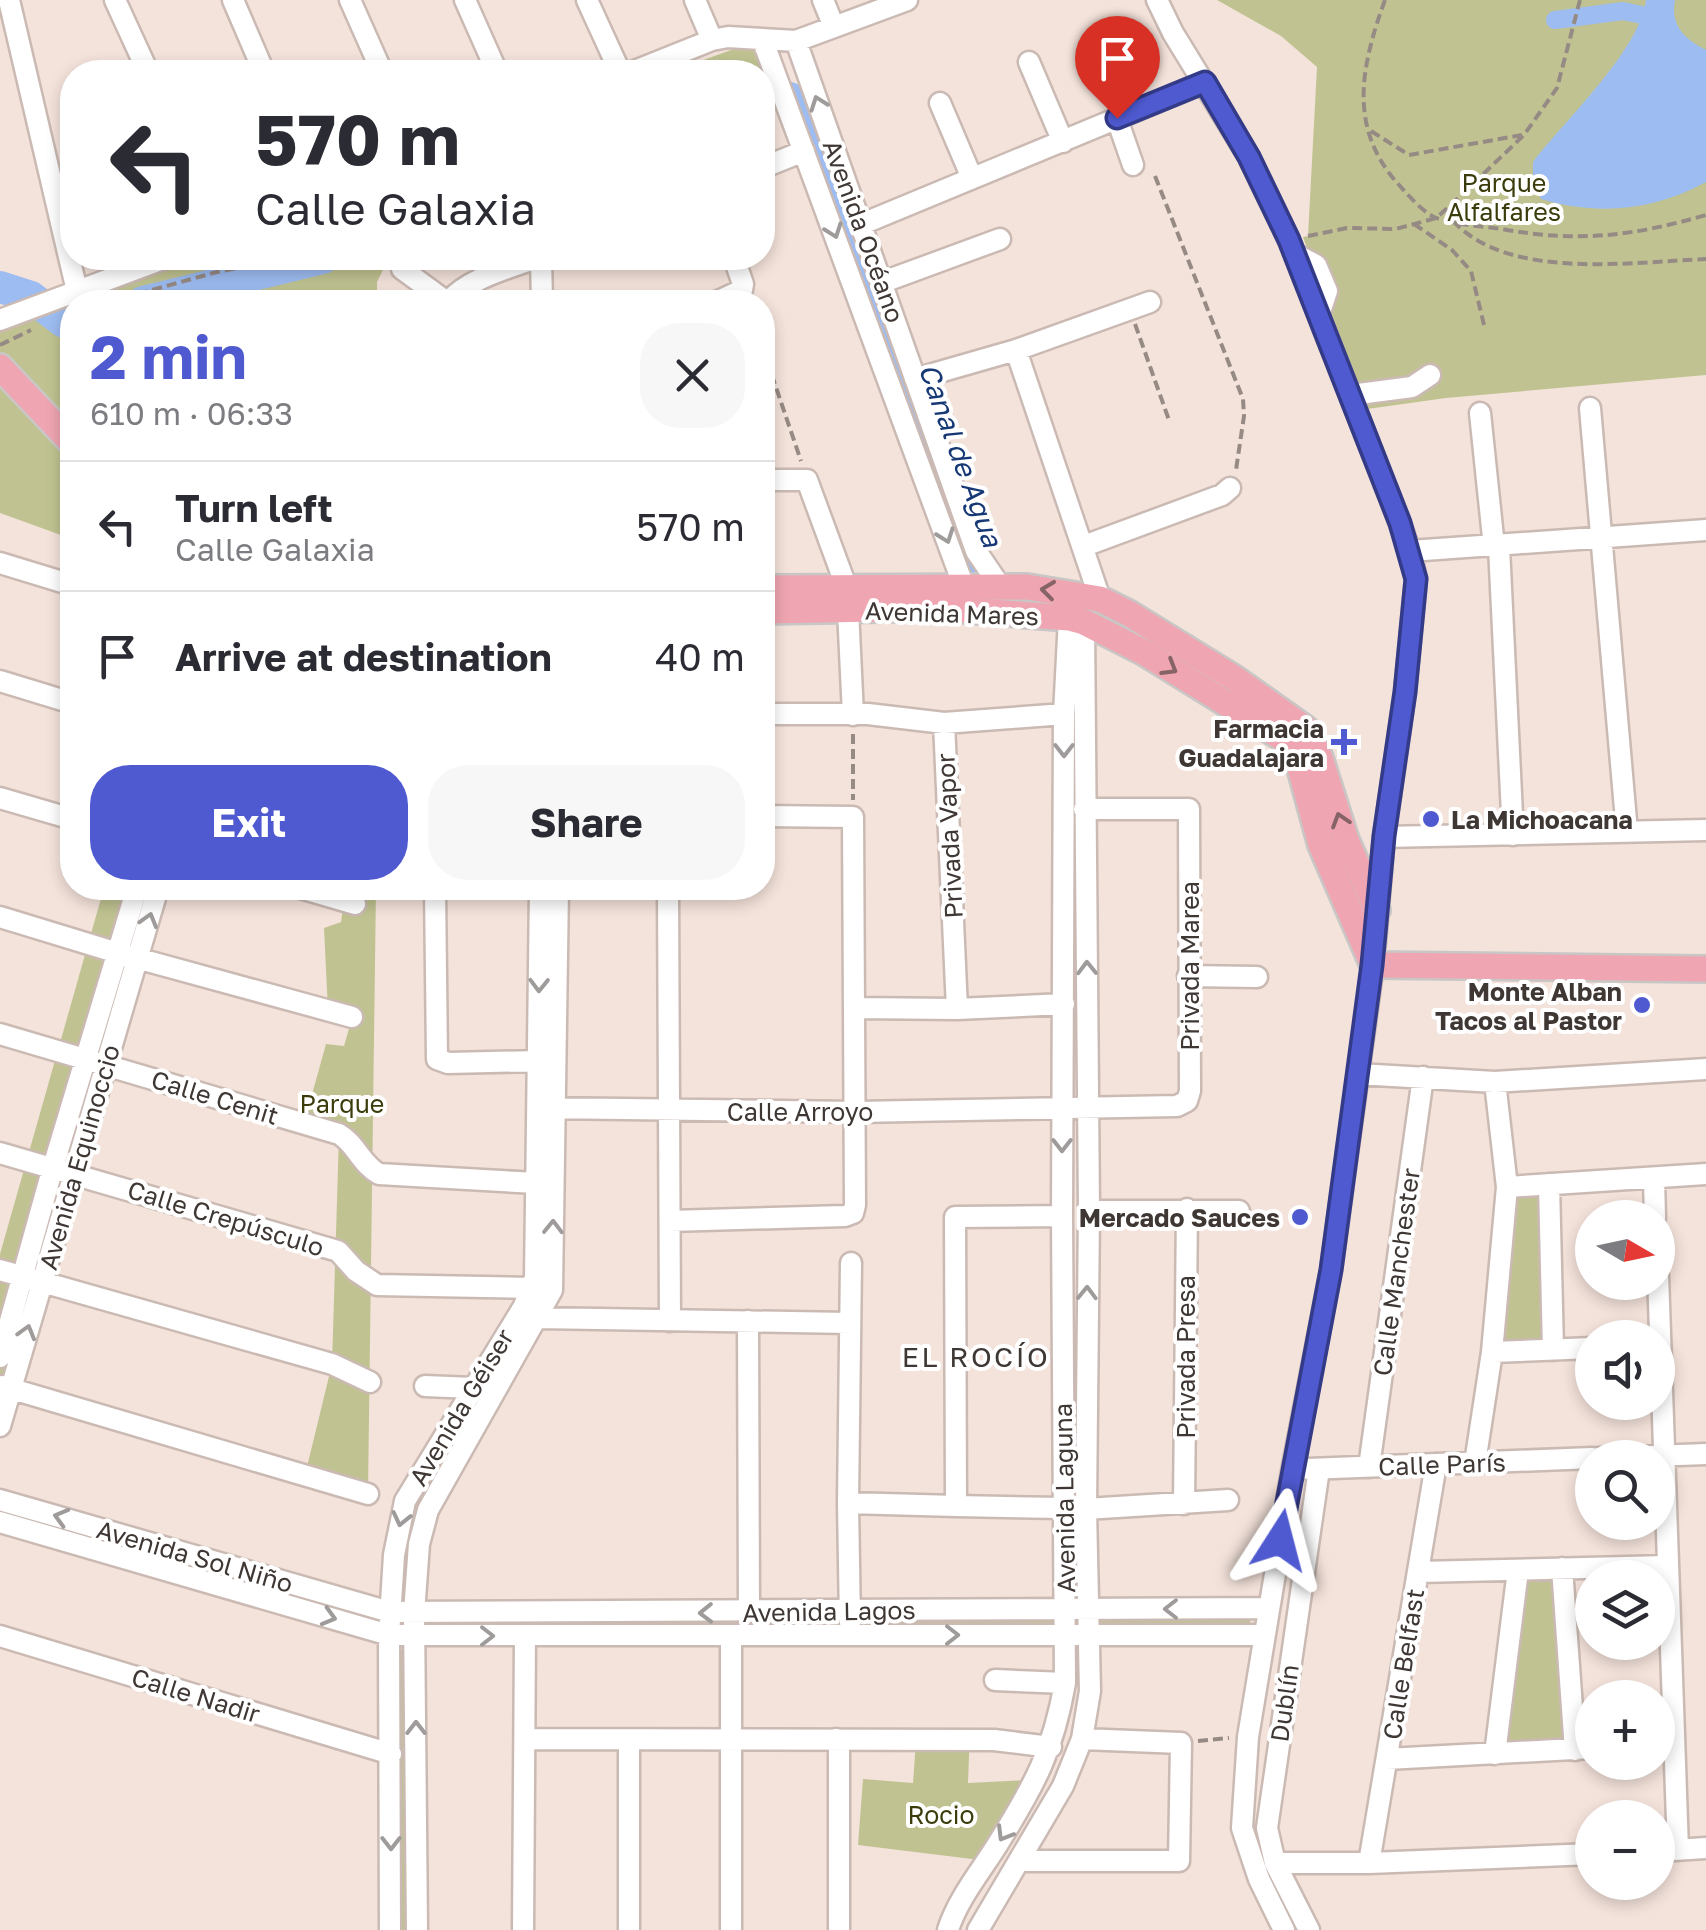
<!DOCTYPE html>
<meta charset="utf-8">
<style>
body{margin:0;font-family:"Golos Text",sans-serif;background:#f7f7f7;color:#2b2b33;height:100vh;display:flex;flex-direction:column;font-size:38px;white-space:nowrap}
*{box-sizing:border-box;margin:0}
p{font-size:32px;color:#7c7c81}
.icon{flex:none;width:55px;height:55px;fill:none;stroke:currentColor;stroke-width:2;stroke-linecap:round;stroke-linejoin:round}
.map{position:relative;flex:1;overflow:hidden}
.details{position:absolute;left:60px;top:290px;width:715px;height:610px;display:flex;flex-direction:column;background:#fff;border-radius:40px;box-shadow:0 5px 15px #0003}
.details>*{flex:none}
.hud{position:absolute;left:60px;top:60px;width:715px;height:210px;border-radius:40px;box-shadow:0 5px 15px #0003;background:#fff;color:#2b2b33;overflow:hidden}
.needle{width:65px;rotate:99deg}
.buttons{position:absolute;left:1575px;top:1200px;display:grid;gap:20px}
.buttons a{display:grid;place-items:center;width:100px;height:100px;border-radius:50%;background:#fff;box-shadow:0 5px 15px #0003;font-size:50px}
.pin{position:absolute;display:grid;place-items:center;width:85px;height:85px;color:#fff;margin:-102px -42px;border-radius:50% 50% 50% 0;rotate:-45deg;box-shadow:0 0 10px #0007}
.pin .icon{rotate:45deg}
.me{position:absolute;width:110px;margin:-55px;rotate:9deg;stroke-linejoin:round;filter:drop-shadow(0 0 8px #0008)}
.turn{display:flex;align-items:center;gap:35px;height:210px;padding:0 30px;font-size:45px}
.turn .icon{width:130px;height:130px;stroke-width:2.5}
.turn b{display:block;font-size:70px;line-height:85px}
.round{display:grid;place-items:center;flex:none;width:105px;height:105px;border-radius:40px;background:#f7f7f7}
.overview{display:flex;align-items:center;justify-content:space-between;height:170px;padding:0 30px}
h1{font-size:60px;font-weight:700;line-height:75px;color:#4f5ad0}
.action{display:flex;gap:20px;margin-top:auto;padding:20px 30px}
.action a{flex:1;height:115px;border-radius:40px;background:#4f5ad0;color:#fff;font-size:40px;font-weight:700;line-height:115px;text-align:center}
.action a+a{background:#f7f7f7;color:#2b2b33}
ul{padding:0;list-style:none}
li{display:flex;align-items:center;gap:30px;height:130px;padding:0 30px;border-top:2px solid #e1e1e2}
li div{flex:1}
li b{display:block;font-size:38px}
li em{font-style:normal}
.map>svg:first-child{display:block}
.green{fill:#c0c391}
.water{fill:#9dbcf1}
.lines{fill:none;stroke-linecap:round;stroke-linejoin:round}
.canal{stroke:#9dbcf1;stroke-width:18}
.river{stroke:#9dbcf1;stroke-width:32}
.minor-casing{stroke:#cabab3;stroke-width:25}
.major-casing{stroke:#c9c7c6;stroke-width:30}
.path{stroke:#968a85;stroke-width:4;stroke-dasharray:10 5;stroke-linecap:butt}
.minor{stroke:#fff;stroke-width:20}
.major{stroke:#efa6b2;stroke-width:25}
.oneway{stroke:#9e9b9a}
.oneway2{stroke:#856366}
.route-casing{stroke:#333a87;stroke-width:25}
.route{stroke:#4f5ad0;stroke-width:18}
.poi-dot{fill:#4f5ad0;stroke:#fff;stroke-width:4}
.labels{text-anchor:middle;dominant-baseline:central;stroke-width:8;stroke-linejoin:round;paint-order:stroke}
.park-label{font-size:25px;fill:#3b3c0b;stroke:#fff}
.street-label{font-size:25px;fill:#3e3734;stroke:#fff}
.poi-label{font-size:25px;font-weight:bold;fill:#3e3734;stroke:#fff;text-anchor:end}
.water-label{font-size:28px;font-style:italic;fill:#163875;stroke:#fff}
.neighbourhood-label{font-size:28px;letter-spacing:2.5px;fill:#3e3734;stroke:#fff}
</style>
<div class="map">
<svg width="1706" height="1930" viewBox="0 0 1706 1930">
<rect width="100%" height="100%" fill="#f4e3db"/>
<path class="green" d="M1217,0H1706V375L1446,398L1367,409L1303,237L1308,236L1317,67L1281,36Z
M739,47L754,51L772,94L763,98L762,72H671Z
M185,258H389L377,282V302H73Z
M72,303V539L0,513V332Z
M104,888H161L0,1428V1254Z
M322,888H376L368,1494L305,1475L332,1364L339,1135L304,1123L326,1044L344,1046L352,1018L328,1011L324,928L341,922L344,901Z
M1549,1184L1553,1350L1492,1352L1507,1187Z
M0,1500L390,1612L1251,1616L1250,1623L1045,1629L383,1633L0,1515Z
M1558,1572L1571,1748L1498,1750L1521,1573Z
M397,1650H410V1930H399Z
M917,1728L970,1729L968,1783L1028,1780L980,1860L858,1845L863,1779L913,1783Z"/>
<path class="water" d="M1646,0H1675C1670,26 1685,39 1706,50V182C1654,211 1597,216 1541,199L1533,183V162C1564,121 1640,50 1646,0Z"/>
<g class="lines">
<path class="canal" d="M1555,20L1623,11L1642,15
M762,93L779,87L793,92L799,98L965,554L985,592C1017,608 1059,600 1093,612C1141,628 1192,667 1236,694"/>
<path class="river" d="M0,287L31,297L64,322L72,320
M143,302L323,258"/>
<g class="minor-casing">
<path id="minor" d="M9,0L77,291
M115,0L148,72
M233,0L264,72
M350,0L382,72
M465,0L497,72
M587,0L620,72
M695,0L712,40
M823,0L834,27
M1157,0L1173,33L1249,157L1289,240L1389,495L1410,551L1416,579L1405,692L1384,837L1373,965L1331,1270L1292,1471L1248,1737L1242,1828L1259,1879L1284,1930
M763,41L964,587
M796,41L976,551L1000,586
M1029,62L1063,142
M632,72L712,40L728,37L796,41L907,0
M940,103L972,178
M1117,119L1133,165
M762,168L804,151
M862,224L1205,82
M1295,254L1316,265L1327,291L1319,315
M541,258L542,302
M402,269L447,302
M883,282L1000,239
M448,302C469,278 507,269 536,258
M716,302L742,290L743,284L734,258
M0,320L166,258
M1016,350L1100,599
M915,379L1016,350L1150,302
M1351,395L1412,387L1430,375
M1590,408L1627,832
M1480,413L1494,547
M762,480H807L846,586
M1084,546L1222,495L1230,488
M1499,547L1513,835
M1410,551L1706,530
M0,563L72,585
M848,610L853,715
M0,681L72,703
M762,714H868L944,723L1064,714
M944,723L957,1009
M0,798L72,819
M1384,837L1706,830
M300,888L355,904
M435,888L437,1059L448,1063L538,1061
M668,888L670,1321
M0,917L118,953L352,1017
M1188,976L1257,977
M854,1008L957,1009L1064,1004
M0,1034L339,1134C356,1144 361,1164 379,1174L536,1183
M1358,1074L1495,1082L1706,1069
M544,1108L856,1112L1177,1106L1187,1101L1190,1091L1189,809H1084
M0,1153L338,1251L356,1271L377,1285L532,1288
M1654,1178L1655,1218
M1549,1184L1553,1350
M1507,1187L1706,1174
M1089,1211H1239
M670,1221L845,1216L853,1213L855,1205L853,817L762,816
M0,1270L332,1364L370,1382
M1658,1275L1678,1850
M538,1318L849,1323
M748,1321L749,1612
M1492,1352L1592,1348
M0,1357L53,1167L137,888
M2,1386L368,1494
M425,1386L473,1388
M0,1426L158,888
M1598,1458L1706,1454
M1475,1463L1492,1352L1507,1187L1495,1082
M1369,1467L1423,1077
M1308,1469L1592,1458
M0,1500L390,1612L1269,1608
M848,1503L956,1506
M1184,1504L1187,1209
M1062,1508L956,1506L955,1217L1062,1216
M1086,1509L1228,1500
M0,1522L389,1635H1265
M1562,1568L1575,1750
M1418,1572L1667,1566
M850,1623L848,1503L851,1263
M0,1636L391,1754
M731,1636V1930
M995,1680L1065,1683
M526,1739L994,1740L1051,1747
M836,1739L839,1748V1930
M629,1741V1930
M1495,1754L1518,1570
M1387,1759L1592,1748
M1658,1851L1706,1848
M1021,1861H1179L1181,1743L1082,1739
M1275,1863H1369L1592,1854
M1369,1863L1436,1464
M390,1930L389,1635L394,1555L405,1501L524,1306L535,1278L540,888
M417,1930L414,1613L419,1544L428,1510L552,1290L558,888
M523,1930L525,1636
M948,1930C958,1898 982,1870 999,1842C1035,1784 1053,1751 1065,1683L1062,1216L1064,714L1069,618
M978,1930L1063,1786L1082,1739L1090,1691L1086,1509L1089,1211L1084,622
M1309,1930L1275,1863L1267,1828L1319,1469"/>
</g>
<g class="major-casing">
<path id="major" d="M0,367L72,443
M762,588L1027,587L1100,599L1130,614L1234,678L1306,729L1320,758L1346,840L1377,910
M762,611L941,608L1069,618L1084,622L1145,653L1279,736L1288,741L1297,757L1321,845L1373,965L1706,969"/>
</g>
<path class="path" d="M1385,0C1361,66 1347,129 1400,186C1410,197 1421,210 1434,217C1453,225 1481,226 1502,229C1578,243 1633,236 1706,215
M1371,131L1409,155L1522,135
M1155,176L1243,399L1244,416L1236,470
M1453,221C1509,281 1630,262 1706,259
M1414,224L1452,250L1471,271L1484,325
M1308,236L1347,228L1396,229L1436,218L1453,203L1524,135L1557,88L1580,0
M109,302L217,272L287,258
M1135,324L1170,423
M0,345L31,330
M762,346L801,461
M853,734V800
M577,888H648
M1198,1741L1229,1738"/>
<use href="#minor" class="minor"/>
<use href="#major" class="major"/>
</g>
<defs><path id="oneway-chevron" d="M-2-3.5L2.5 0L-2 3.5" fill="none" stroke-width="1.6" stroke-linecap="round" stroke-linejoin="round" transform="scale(2.5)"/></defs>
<g class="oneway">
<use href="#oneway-chevron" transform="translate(818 103) rotate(-110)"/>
<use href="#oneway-chevron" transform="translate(834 231) rotate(70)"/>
<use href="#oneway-chevron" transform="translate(946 536) rotate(70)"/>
<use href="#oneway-chevron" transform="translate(1064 750) rotate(90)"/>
<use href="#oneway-chevron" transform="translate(149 920) rotate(-74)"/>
<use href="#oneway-chevron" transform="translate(1087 968) rotate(-91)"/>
<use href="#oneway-chevron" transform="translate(539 985) rotate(91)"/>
<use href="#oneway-chevron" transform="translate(1062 1145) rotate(90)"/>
<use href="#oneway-chevron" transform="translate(553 1227) rotate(-89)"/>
<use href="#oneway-chevron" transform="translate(1087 1293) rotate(-89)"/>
<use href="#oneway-chevron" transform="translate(27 1332) rotate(-74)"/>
<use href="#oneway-chevron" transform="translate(61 1517) rotate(-164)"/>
<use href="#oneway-chevron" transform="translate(401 1519) rotate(103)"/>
<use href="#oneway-chevron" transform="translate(1171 1609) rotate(180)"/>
<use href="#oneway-chevron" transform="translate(706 1613) rotate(179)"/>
<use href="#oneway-chevron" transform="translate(329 1617) rotate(16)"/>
<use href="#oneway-chevron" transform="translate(952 1635)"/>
<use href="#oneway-chevron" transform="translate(487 1636)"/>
<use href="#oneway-chevron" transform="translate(416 1728) rotate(-90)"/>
<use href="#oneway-chevron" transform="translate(1004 1834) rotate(121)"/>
<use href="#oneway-chevron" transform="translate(391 1843) rotate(90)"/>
</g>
<g class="oneway2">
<use href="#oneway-chevron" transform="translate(1048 590) rotate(-173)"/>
<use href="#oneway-chevron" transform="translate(1170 668) rotate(31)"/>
<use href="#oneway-chevron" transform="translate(1340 820) rotate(-107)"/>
</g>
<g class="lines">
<g class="route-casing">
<path id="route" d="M1117,118L1205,82L1249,157L1289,240L1400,523L1416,579L1405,692L1384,836L1372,965L1331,1270L1280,1540"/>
</g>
<use href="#route" class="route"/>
</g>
<g class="poi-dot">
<path d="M1339 727h10v10h10v10h-10v10h-10v-10h-10v-10h10z"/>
<circle cx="1431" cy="819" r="10"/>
<circle cx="1642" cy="1005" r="10"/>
<circle cx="1300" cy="1217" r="10"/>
</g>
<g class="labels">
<g class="park-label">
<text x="1504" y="182">Parque<tspan x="1504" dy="29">Alfalfares</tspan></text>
<text x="342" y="1103">Parque</text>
<text x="941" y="1814">Rocio</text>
</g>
<g class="street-label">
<text transform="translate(864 231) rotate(70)">Avenida Océano</text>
<text transform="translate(952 613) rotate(2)">Avenida Mares</text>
<text transform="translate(949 836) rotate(-93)">Privada Vapor</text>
<text transform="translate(1189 966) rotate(-90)">Privada Marea</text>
<text transform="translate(215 1097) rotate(17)">Calle Cenit</text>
<text x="800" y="1111">Calle Arroyo</text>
<text transform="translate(79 1157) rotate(-74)">Avenida Equinoccio</text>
<text transform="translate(226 1218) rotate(17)">Calle Crepúsculo</text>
<text transform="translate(1396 1272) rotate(-82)">Calle Manchester</text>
<text transform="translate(1185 1357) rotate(-90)">Privada Presa</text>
<text transform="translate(461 1407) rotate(-59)">Avenida Géiser</text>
<text transform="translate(1442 1464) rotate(-2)">Calle París</text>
<text transform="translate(1064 1498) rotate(-91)">Avenida Laguna</text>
<text transform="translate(195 1556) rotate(16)">Avenida Sol Niño</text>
<text transform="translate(829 1611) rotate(-1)">Avenida Lagos</text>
<text transform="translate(1403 1664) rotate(-81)">Calle Belfast</text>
<text transform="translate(196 1695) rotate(17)">Calle Nadir</text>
<text transform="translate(1284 1703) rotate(-82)">Dublín</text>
</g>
<g class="poi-label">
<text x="1324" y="728">Farmacia<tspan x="1324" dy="29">Guadalajara</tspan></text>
<text x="1451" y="819" text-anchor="start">La Michoacana</text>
<text x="1622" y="991">Monte Alban<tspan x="1622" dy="29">Tacos al Pastor</tspan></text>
<text x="1280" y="1217">Mercado Sauces</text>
</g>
<g class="water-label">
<text transform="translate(961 455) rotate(70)">Canal de Agua</text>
</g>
<g class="neighbourhood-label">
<text x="976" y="1356">EL ROCÍO</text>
</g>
</g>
</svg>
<div class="buttons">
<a><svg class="needle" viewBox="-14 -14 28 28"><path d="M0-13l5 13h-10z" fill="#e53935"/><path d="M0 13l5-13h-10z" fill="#7c7c81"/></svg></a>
<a><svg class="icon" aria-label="sound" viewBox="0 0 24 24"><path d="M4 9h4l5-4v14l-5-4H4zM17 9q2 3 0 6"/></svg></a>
<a><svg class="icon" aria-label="search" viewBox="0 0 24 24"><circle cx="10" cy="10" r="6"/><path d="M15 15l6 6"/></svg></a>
<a><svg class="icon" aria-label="layers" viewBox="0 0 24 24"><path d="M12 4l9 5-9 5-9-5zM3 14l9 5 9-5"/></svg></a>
<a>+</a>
<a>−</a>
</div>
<div class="pin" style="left:1117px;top:118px;background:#d93025"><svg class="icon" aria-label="arrive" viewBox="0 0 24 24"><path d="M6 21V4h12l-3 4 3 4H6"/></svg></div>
<svg class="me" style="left:1280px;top:1540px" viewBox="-20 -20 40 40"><path d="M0-17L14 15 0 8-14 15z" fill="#4f5ad0" stroke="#fff" stroke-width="4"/></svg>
<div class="hud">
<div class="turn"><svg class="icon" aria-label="left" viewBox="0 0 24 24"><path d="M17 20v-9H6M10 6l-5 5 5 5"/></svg><div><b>570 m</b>Calle Galaxia</div></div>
</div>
<section class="details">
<div class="overview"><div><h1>2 min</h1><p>610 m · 06:33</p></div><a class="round"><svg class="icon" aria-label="close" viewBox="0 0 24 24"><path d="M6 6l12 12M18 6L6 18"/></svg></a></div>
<ul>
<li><svg class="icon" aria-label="left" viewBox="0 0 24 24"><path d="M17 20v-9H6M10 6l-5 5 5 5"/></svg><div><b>Turn left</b><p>Calle Galaxia</p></div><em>570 m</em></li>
<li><svg class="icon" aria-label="arrive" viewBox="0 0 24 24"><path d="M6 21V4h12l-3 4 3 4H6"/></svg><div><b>Arrive at destination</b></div><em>40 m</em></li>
</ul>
<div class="action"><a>Exit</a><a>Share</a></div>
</section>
</div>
